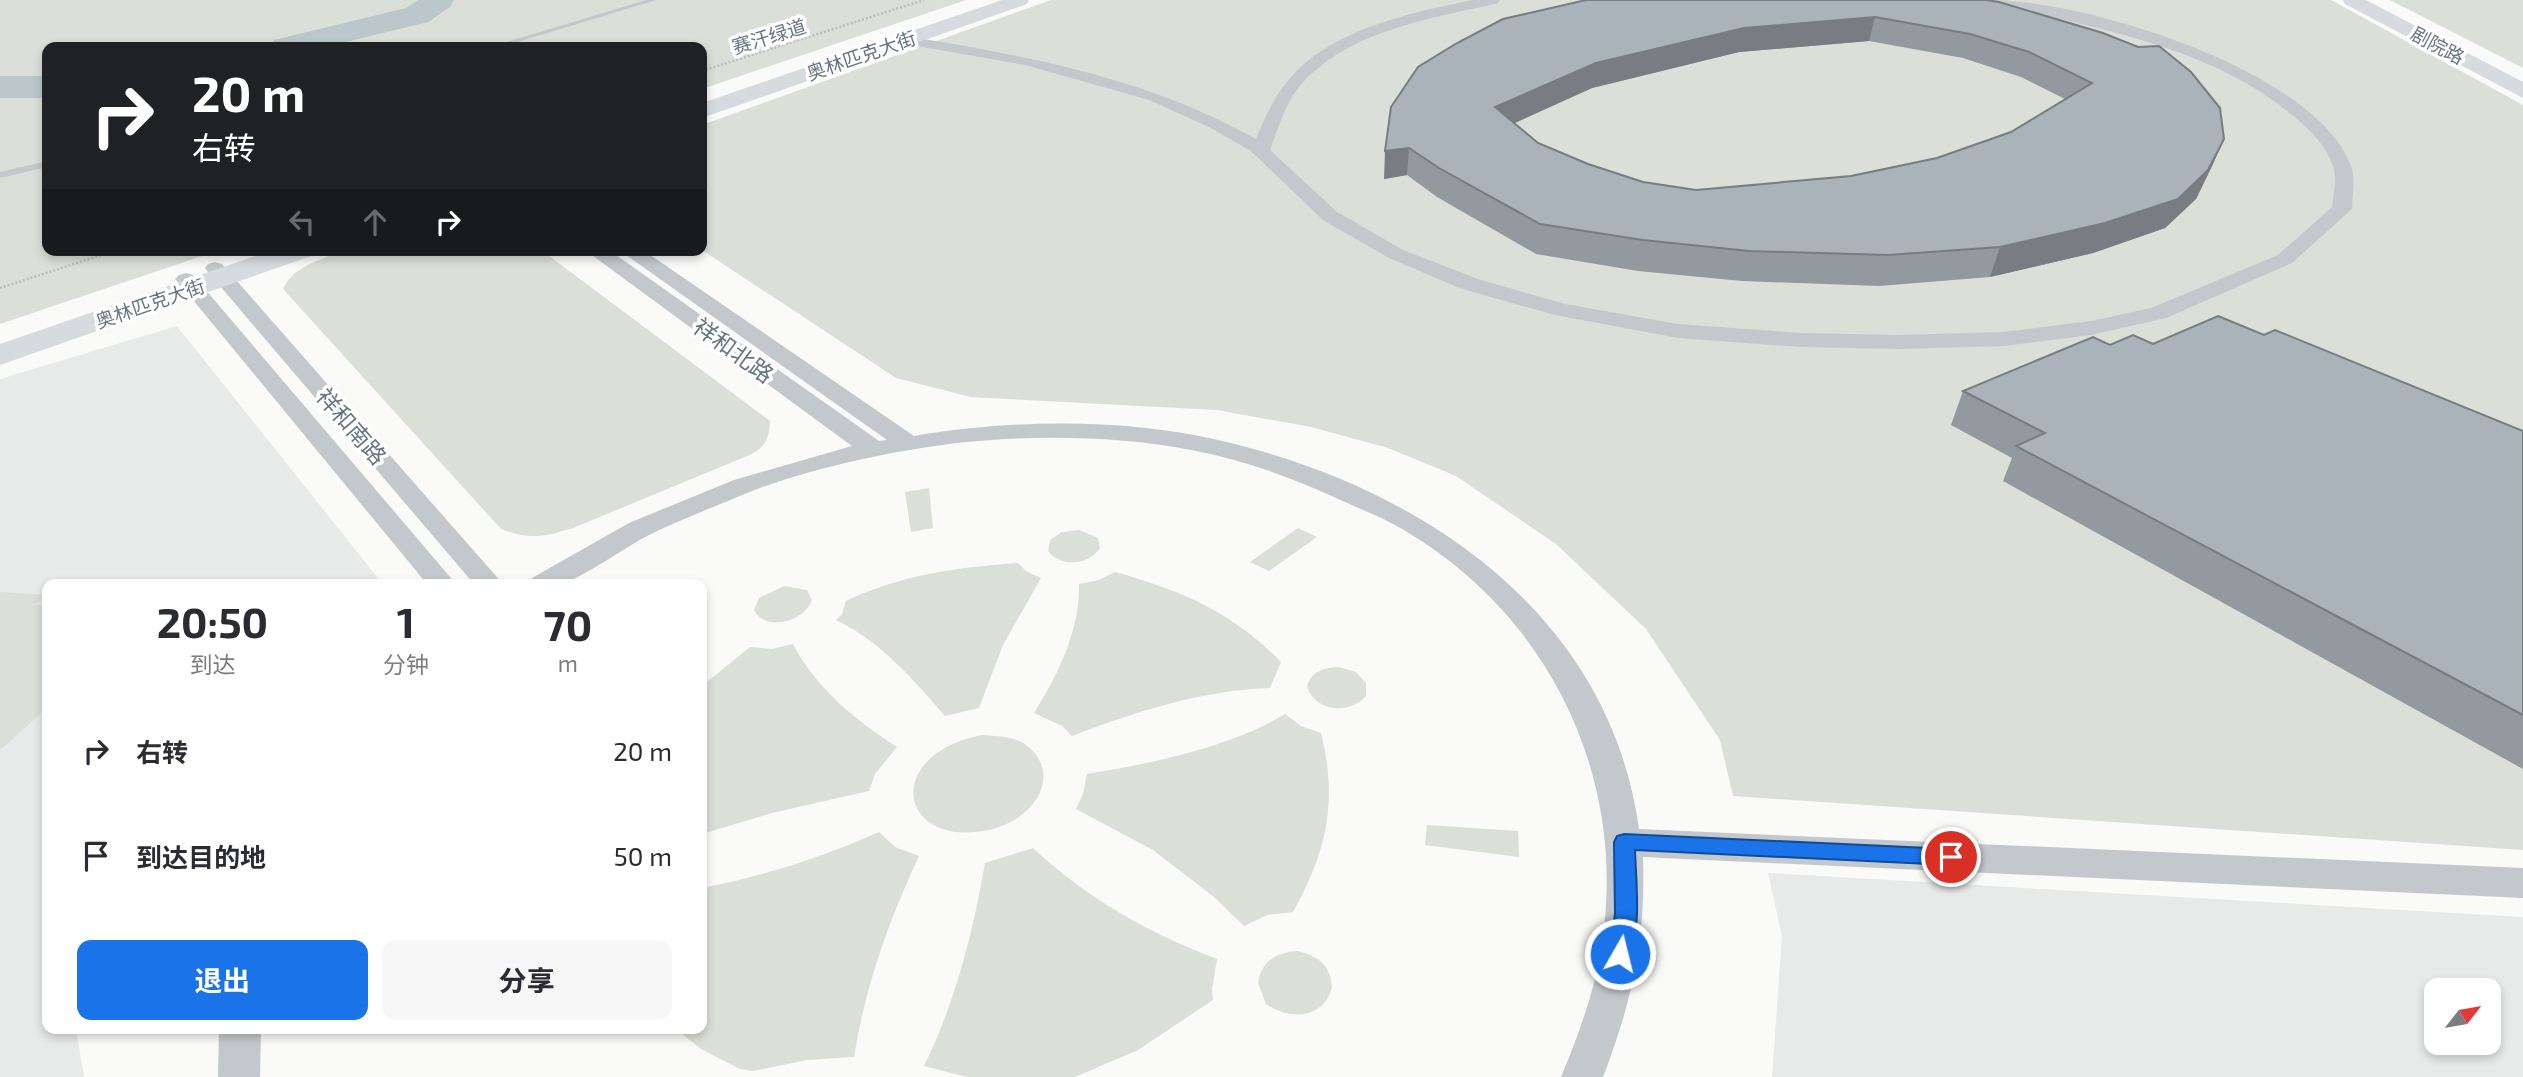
<!DOCTYPE html>
<html lang="zh">
<meta charset="utf-8">
<style>
body{margin:0;font-family:"Exo 2","Noto Sans SC",sans-serif;background:#f7f7f7;color:#2b2b33;height:100vh;display:flex;flex-direction:column;font-size:26px;white-space:nowrap}
*{box-sizing:border-box;margin:0}
p{font-size:23px;color:#7c7c81}
.icon{flex:none;width:38px;height:38px;fill:none;stroke:currentColor;stroke-width:2;stroke-linecap:round;stroke-linejoin:round}
.map{position:relative;flex:1;overflow:hidden}
.panel{position:absolute;left:42px;top:579px;width:665px;height:455px;display:flex;flex-direction:column;background:#fff;border-radius:14px;box-shadow:0 4px 10px #0003}
.panel>*{flex:none}
.banner{position:absolute;left:42px;top:42px;width:665px;height:214px;border-radius:14px;box-shadow:0 4px 10px #0003;background:#202124;color:#fff;overflow:hidden}
.needle{width:46px;rotate:59deg}
.controls{position:absolute;left:2424px;top:978px;display:grid;gap:14px}
.controls a{display:grid;place-items:center;width:77px;height:77px;border-radius:14px;background:#fff;box-shadow:0 4px 10px #0003;font-size:35px}
.pin{position:absolute;display:grid;place-items:center;width:60px;height:60px;color:#fff;margin:-30px;border:4px solid #fff;border-radius:50%;box-shadow:0 2px 7px #0007}
.me{position:absolute;width:77px;margin:-38px;rotate:8deg;stroke-linejoin:round;filter:drop-shadow(0 0 5px #0008)}
.turn{display:flex;align-items:center;gap:24px;height:147px;padding:0 35px;font-size:32px}
.turn .icon{width:91px;height:91px;stroke-width:2.5}
.turn b{display:block;font-size:49px;line-height:60px}
.lanes{display:flex;align-items:center;height:66px;padding:0 35px;background:#0003;justify-content:center;gap:35px;direction:ltr}
.lanes .off{opacity:.35}
.eta{display:flex;justify-content:space-evenly;align-items:center;height:119px;text-align:center}
.eta b{font-size:42px;font-weight:700;line-height:49px}
.action{display:flex;gap:14px;margin-top:auto;padding:14px 35px}
.action a{flex:1;height:80px;border-radius:14px;background:#1a73e8;color:#fff;font-size:28px;font-weight:700;line-height:80px;text-align:center}
.action a+a{background:#f7f7f7;color:#2b2b33}
ul{padding:0;list-style:none}
li{display:flex;align-items:center;gap:21px;height:105px;padding:0 35px}
li div{flex:1}
li b{display:block;font-size:26px}
li em{font-style:normal}
.map>svg:first-child{display:block}
.built{fill:#e8e9e9;fill-rule:evenodd}
.green{fill:#dadfd7}
.lines{fill:none;stroke-linecap:round;stroke-linejoin:round}
.river{fill:#bbc7cb;fill-rule:evenodd}
.path{stroke:#bbbfc2;stroke-width:2.5;stroke-dasharray:2 2;stroke-linecap:butt}
.lane{fill:#c3c8cc;fill-rule:evenodd}
.street{fill:#c3c8cc;fill-rule:evenodd}
.secondary{fill:#d6dbdf;fill-rule:evenodd}
.wall{fill:#929a9f;fill-rule:evenodd}
.shaded-wall{fill:#777d82}
.building{fill:#aab3b9;stroke:#777d82;stroke-width:2;fill-rule:evenodd}
.route{fill:#1a73e8;stroke:#114b97;stroke-width:2}
.labels{text-anchor:middle;dominant-baseline:central;stroke-width:7;stroke-linejoin:round;paint-order:stroke}
.far-street-label{font-size:19px;fill:#657683;stroke:#fff}
.street-label{font-size:23px;fill:#657683;stroke:#fff}
</style>
<div class="map">
<svg width="2523" height="1077" viewBox="0 0 2523 1077">
<rect width="100%" height="100%" fill="#fafaf8"/>
<path class="built" d="M177,326L381,582L378,584H47V1029H80L77,1035L84,1077H0V379Z
M1768,873L2523,917V1077H1772L1782,936ZM2436,990H2488V1043H2436Z"/>
<path class="green" d="M0,0H966L702,89V47H47V250H220L0,324Z
M1051,0H2331L2523,105V850L1733,796L1720,740L1646,629L1556,544L1456,476L1388,448L1311,427L1217,410L971,397L896,378L702,250V125Z
M2390,0H2523V68Z
M347,250H541L770,421C769,440 765,448 747,456L573,528C544,537 530,540 501,529L283,289C294,265 323,259 347,250Z
M929,488L933,528L911,532L905,492Z
M1298,528L1317,537L1269,571L1250,562Z
M1079,530L1098,538L1100,548C1089,565 1061,568 1048,551L1050,540L1062,532Z
M1018,563L1026,571L1041,578L1003,645L979,708L945,716C914,680 880,641 836,620L842,614L846,601C900,575 959,567 1018,563Z
M1115,572C1182,591 1231,611 1281,662L1270,688C1203,690 1134,712 1072,736L1062,726L1034,713C1058,675 1080,630 1079,584L1099,580Z
M784,586L807,590L812,600C805,621 765,633 754,610L759,598Z
M0,592L46,595L35,605L47,606V708L0,750Z
M793,644C815,687 856,721 897,747L875,774L869,791L772,813L702,834V686L750,647L772,649Z
M1338,667L1356,672L1366,683V696C1349,715 1316,712 1307,687C1311,671 1324,668 1338,667Z
M1285,714L1301,726L1321,733C1338,801 1327,851 1293,912L1267,915L1244,926L1214,897L1153,850L1076,809L1083,794L1087,774C1146,765 1234,746 1285,714Z
M982,735C994,736 1007,736 1019,741C1047,754 1051,786 1030,807C1018,821 1000,828 983,831C897,845 884,754 982,735Z
M1427,825L1518,831L1519,857L1425,845Z
M879,832L895,847L919,856C889,920 865,987 854,1057L807,1060L753,1071L740,1069L701,1049L676,1029H702V888C764,876 821,858 879,832Z
M1033,848C1086,898 1149,933 1217,959L1212,989L1213,1000L1138,1050L1075,1077H967L924,1066C955,1003 973,933 985,863Z
M1297,951C1318,956 1330,964 1332,987C1324,1019 1290,1021 1266,1004L1258,983C1262,961 1275,953 1297,951Z"/>
<g class="lines">
<path class="river" d="M418,0H454L450,7L428,22L325,47H269L274,40L406,8Z
M0,76H47V98H0Z"/>
<path class="path" d="M459,47L476,43
M702,71L924,0
M0,288L117,250"/>
<path class="lane" d="M646,0H656L501,47H490Z
M47,161V167L0,178V172Z"/>
<path class="street" d="M1473,0H1500L1498,3C1431,19 1347,30 1299,87C1285,104 1278,129 1270,150L1337,212L1403,250L1478,279L1565,304L1678,324L1802,333L1899,335L2003,332L2091,321L2151,308L2278,255L2332,207C2333,195 2337,182 2334,170C2329,149 2313,133 2297,119C2213,46 2097,29 1992,3L1990,0C2085,0 2315,70 2351,166C2356,180 2352,195 2352,209L2292,263L2166,318L2091,335L2003,346L1899,349L1802,347L1678,338L1555,315L1462,289L1389,258L1323,220L1251,151L1209,127L1149,100L1025,65L906,44L899,40L906,36C1028,56 1147,78 1256,139C1264,119 1273,99 1287,82C1329,29 1411,13 1473,0Z
M585,250H609L879,441L887,440L619,250H643L914,436C1003,421 1104,418 1194,435C1401,475 1608,602 1639,829L2523,868V898L1643,857C1646,938 1632,1002 1603,1077H1561C1579,1034 1595,990 1602,944C1628,773 1546,609 1395,525C1379,516 1362,510 1345,502C1296,479 1245,460 1191,450C1120,436 1038,435 966,442C900,449 809,468 747,493C714,507 679,520 647,536C627,546 577,582 559,584C549,586 538,584 528,584L532,578L629,523L734,480L852,446Z
M215,262L222,264L503,584H474L208,272L205,268L208,264Z
M186,273L193,275L456,584H427L179,283L175,279L179,275Z
M219,1029H261L260,1077H218Z"/>
<path class="secondary" d="M1002,0H1029L1027,4L702,118V103Z
M2343,0H2366L2523,82V98L2345,4Z
M273,250H315L311,256L0,365V344Z"/>
</g>
<path class="wall" d="M1986,0L2224,139L2212,166L2196,199L2165,228L2093,253L1990,277L1879,286L1742,281L1638,271L1536,254L1437,197L1407,175L1384,179L1418,67ZM1869,41L1963,58L2021,77L2065,99L2011,132L1937,158L1851,176L1696,190L1643,182L1588,164L1538,143L1515,123L1592,88L1739,52Z
M2264,335L2523,431V769L2003,481L2012,458L1951,425L1963,391L2110,345L2153,344Z"/>
<path class="shaded-wall" d="M1875,17L1869,41L1739,52L1592,88L1492,133L1495,107L1596,63L1744,28Z
M2224,139L2212,166L2196,199L2165,228L2093,253L1990,277L2000,247Z
M1409,148L1407,175L1384,179L1385,151Z"/>
<path class="building" d="M1586,0H1986L1999,2L2103,33L2138,47L2159,46L2191,72L2220,108L2224,139L2208,170L2178,199L2105,223L2000,247L1888,255L1749,251L1643,240L1540,224L1439,168L1409,148L1385,151L1391,107L1418,67L1457,43L1503,19ZM1875,17L1970,34L2029,52L2092,83L2011,132L1937,158L1851,176L1696,190L1643,182L1588,164L1538,143L1495,107L1596,63L1744,28Z
M2218,316L2264,335L2275,330L2523,431V715L2016,446L2045,433L1963,391L2093,337L2110,345L2133,335L2153,344Z"/>
<path class="route" d="M1624,834L1951,849L1958,851L1961,857L1958,863L1951,865L1635,850C1636,882 1642,931 1628,961L1620,963L1612,961L1609,954L1615,914L1614,842L1617,836Z"/>
<g class="labels">
<g class="far-street-label">
<text transform="translate(769 36) rotate(-17)">赛汗绿道</text>
<text transform="translate(2438 45) rotate(28)">剧院路</text>
<text transform="translate(861 55) rotate(-19)">奥林匹克大街</text>
<text transform="translate(150 303) rotate(-19)">奥林匹克大街</text>
</g>
<g class="street-label">
<text transform="translate(734 350) rotate(36)">祥和北路</text>
<text transform="translate(352 426) rotate(49)">祥和南路</text>
</g>
</g>
</svg>
<div class="controls">
<a><svg class="needle" viewBox="-14 -14 28 28"><path d="M0-13l5 13h-10z" fill="#e53935"/><path d="M0 13l5-13h-10z" fill="#7c7c81"/></svg></a>
</div>
<div class="pin" style="left:1951px;top:857px;background:#d93025"><svg class="icon" aria-label="arrive" viewBox="0 0 24 24"><path d="M6 21V4h12l-3 4 3 4H6"/></svg></div>
<svg class="me" style="left:1620px;top:954px" viewBox="-20 -20 40 40"><circle r="17" fill="#1a73e8" stroke="#fff" stroke-width="3"/><path d="M0-11L8 9 0 5-8 9z" fill="#fff"/></svg>
<div class="banner">
<div class="turn"><svg class="icon" aria-label="right" viewBox="0 0 24 24"><path d="M7 20v-9h11M14 6l5 5-5 5"/></svg><div><b>20 m</b>右转</div></div>
<div class="lanes"><svg class="icon off" aria-label="left" viewBox="0 0 24 24"><path d="M17 20v-9H6M10 6l-5 5 5 5"/></svg><svg class="icon off" aria-label="ahead" viewBox="0 0 24 24"><path d="M12 20V5M6 11l6-6 6 6"/></svg><svg class="icon" aria-label="right" viewBox="0 0 24 24"><path d="M7 20v-9h11M14 6l5 5-5 5"/></svg></div>
</div>
<section class="panel">
<div class="eta">
<div><b>20:50</b><p>到达</p></div>
<div><b>1</b><p>分钟</p></div>
<div><b>70</b><p>m</p></div>
</div>
<ul>
<li><svg class="icon" aria-label="right" viewBox="0 0 24 24"><path d="M7 20v-9h11M14 6l5 5-5 5"/></svg><div><b>右转</b></div><em>20 m</em></li>
<li><svg class="icon" aria-label="arrive" viewBox="0 0 24 24"><path d="M6 21V4h12l-3 4 3 4H6"/></svg><div><b>到达目的地</b></div><em>50 m</em></li>
</ul>
<div class="action"><a>退出</a><a>分享</a></div>
</section>
</div>
